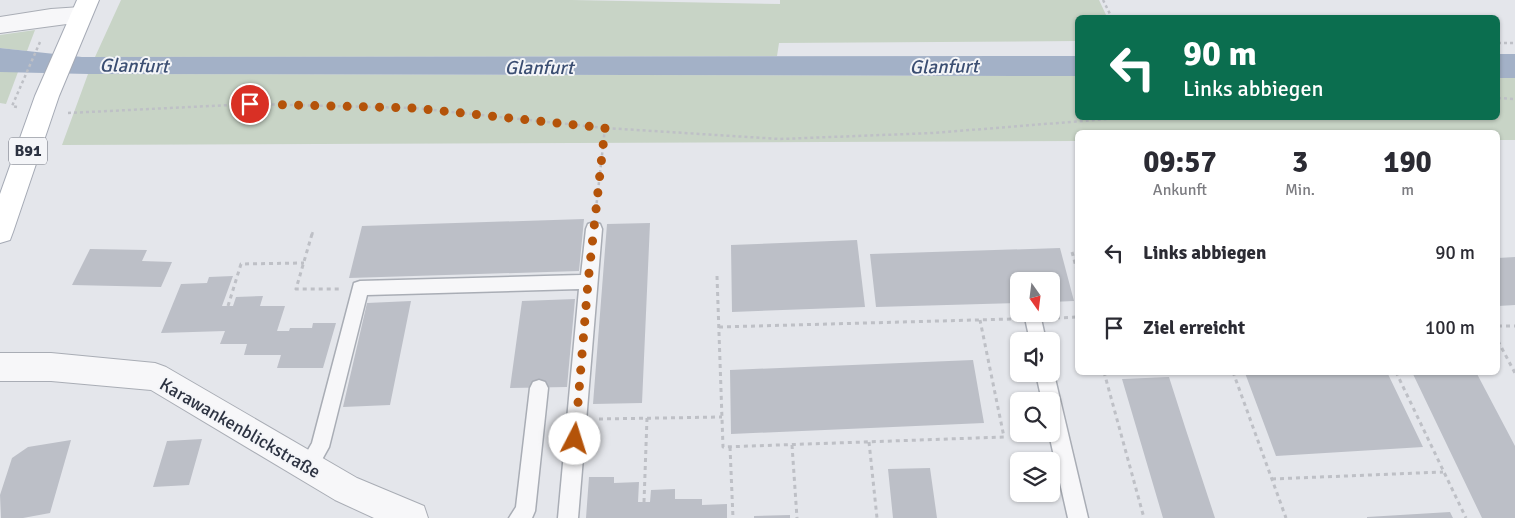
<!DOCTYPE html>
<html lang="de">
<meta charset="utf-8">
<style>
body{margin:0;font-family:Signika,sans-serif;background:#f2f2f3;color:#2b2b33;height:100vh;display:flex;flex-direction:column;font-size:19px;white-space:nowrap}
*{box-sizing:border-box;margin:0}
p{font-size:16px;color:#7c7c81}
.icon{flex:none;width:28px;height:28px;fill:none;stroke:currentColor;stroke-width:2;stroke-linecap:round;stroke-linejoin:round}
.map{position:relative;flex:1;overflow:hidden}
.details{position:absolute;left:1075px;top:130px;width:425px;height:245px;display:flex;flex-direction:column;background:#fff;border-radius:8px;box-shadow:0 1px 4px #0004}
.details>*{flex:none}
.guide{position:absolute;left:1075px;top:15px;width:425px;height:105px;border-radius:8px;box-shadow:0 1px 4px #0004;background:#0b6e4f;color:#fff;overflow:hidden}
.needle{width:32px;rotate:166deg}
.fabs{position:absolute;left:1010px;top:272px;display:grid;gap:10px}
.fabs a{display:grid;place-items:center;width:50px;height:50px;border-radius:8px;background:#fff;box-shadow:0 1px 4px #0004;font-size:25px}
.pin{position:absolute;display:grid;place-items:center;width:42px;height:42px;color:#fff;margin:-21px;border:2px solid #fff;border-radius:50%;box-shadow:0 1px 5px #0007}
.me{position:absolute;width:55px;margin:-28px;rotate:5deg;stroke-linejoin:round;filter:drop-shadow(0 0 4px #0008)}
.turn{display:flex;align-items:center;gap:18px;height:105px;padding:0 25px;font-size:22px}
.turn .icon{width:65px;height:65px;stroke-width:2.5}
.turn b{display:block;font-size:35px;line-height:42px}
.eta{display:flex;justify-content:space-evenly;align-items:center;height:85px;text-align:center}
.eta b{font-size:30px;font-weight:800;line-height:35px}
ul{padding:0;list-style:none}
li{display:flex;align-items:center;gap:15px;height:75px;padding:0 25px}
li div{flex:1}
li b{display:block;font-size:19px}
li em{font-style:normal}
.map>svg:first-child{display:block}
.green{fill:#c8d4c6}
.water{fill:#a3b1c7}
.building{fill:#bcbfc7}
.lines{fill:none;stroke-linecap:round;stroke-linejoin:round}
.service-casing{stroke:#a9adb5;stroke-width:3}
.minor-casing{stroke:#a9adb5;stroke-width:2}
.primary-casing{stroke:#a5aab5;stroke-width:2}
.path-far1{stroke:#bec0c6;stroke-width:2.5;stroke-dasharray:3 3;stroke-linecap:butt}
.path{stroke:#bec0c6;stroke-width:3;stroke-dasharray:4 4;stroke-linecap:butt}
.service{fill:#f7f7f9;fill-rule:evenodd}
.minor{fill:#f7f7f9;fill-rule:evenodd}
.primary{fill:#fff;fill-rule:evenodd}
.route{stroke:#b45309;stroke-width:9;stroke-dasharray:0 16.2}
.labels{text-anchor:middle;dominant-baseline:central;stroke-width:4;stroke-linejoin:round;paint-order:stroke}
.shield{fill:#f4f5f8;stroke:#696d79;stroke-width:1}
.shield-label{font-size:16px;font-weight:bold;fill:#2d3342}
.street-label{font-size:18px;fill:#2d3342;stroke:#f4f5f8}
.water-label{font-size:19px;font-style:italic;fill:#3b4e72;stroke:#f4f5f8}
</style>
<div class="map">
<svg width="1515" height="518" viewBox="0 0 1515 518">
<rect width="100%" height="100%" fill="#e4e6eb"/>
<path class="green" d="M121,0H572L780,4V0H1099L1107,17L1078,18L1077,41L779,43L777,56L95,57Z
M35,30L27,51L0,48V35Z
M0,72H18L6,104L0,103Z
M88,74L1077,76L1078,118H1498V78H1515V140H1498V132H1078L1077,141L62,145Z"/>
<path class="water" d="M0,48L82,57L1078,56L1077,76L88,74L0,72Z
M1498,54H1515V78H1498Z"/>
<path class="building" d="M584,219L579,271L349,278L362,226Z
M650,223L642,403L593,404L607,224Z
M857,240L865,307L732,312L731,245Z
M1060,248L1074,301L1051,302V281H1019V303L876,307L870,254Z
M90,249L147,250L142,261L172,262L161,287L72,285Z
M1515,257V305L1498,306V258Z
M233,276L222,306H233L236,297L263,296L260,306H285L277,331H289L290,328H312L313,323H336L323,368H277L281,355H244L247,344H220L225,331L161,333L181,284L207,283L209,277Z
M575,299L567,387L510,388L522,301Z
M411,301L390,405L343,407L367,303Z
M973,360L984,423L731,434L730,370Z
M1387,372L1423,447L1276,456L1245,373Z
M1412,372H1476L1515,446V518H1482Z
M1169,377L1185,427L1215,518H1163L1122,379Z
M202,439L189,485L153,487L167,441Z
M71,440L50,513L23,518H1L0,495L12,458L28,447Z
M930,468L937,518H893L888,469Z
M589,477H614V483L639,482L638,502H650L651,490L675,489V499H702V505L727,504V518H586Z
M1450,512L1453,518H1367V517Z
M790,515V518H754V516Z"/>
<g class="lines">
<g class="service-casing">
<path id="service" d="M594,222L600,224L602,229L578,518H558L579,289L367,295L329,447L314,474L307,476L300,474L298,467L312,443L354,283L360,281L581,275L586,229L588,224Z
M1026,314H1040L1046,341H1030L1025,318Z
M1051,368L1054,374L1088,518H1068L1049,434H1051V401H1042L1036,374H1051Z
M539,380L545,382L548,388L535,511L532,518H509L516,507L530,388L533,382Z"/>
</g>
<g class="minor-casing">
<path id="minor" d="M81,7L89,9L92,15L89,21L0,33V17L51,9Z
M0,353H51L155,363L166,367L357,478L424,506L428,518H374L335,500L151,390L51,381H0Z"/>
</g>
<g class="primary-casing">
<path id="primary" d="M77,0H99L59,96L13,232L10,240L0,243V194L35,96Z"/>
</g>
<path class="path-far1" d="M1103,0L1112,18
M1498,43H1515
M1498,98L1515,99
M17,107L12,106L40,42
M68,113L251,104L414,108L605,128L780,139L933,133L1120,118
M596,209L605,128
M312,235L313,231"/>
<path class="path" d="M312,234L296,289H340
M1072,252L1078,274
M717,276L723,447L1004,437L980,320
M228,306L241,264L304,263
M1056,318L1078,317
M1498,326H1515
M719,327L1012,319
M1498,341L1515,373
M1104,372L1144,518
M1233,372L1286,518
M1396,372L1466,518
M599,419L722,417
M869,442L877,518
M792,445L797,518
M730,447L733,518
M1272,479L1443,472
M644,502L647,418"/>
<use href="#service" class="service"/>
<use href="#minor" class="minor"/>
<use href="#primary" class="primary"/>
</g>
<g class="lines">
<path class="route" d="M250,104L414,108L605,128L588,282L575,439"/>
</g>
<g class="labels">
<rect class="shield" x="9" y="137.5" width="38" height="27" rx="4"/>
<g class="shield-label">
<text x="28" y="151">B91</text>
</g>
<g class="street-label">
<text transform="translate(240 428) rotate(30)">Karawankenblickstraße</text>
</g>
<g class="water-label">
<text transform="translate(134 66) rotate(1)">Glanfurt</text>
<text transform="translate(944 67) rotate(-1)">Glanfurt</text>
<text x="539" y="68">Glanfurt</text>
</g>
</g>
</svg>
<div class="fabs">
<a><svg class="needle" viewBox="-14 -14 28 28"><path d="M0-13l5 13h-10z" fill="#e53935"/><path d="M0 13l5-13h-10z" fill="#7c7c81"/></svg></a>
<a><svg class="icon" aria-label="sound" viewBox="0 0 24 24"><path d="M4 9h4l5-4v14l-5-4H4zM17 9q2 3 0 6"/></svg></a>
<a><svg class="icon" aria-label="search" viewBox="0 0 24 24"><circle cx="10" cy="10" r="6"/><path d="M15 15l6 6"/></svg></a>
<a><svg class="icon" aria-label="layers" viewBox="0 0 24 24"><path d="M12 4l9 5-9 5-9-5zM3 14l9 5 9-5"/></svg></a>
</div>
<div class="pin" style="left:250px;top:104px;background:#d93025"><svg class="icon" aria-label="arrive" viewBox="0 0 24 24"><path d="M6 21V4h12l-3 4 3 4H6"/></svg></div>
<svg class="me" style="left:575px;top:439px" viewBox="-20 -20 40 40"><circle r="19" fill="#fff"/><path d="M0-13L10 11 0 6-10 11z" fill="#b45309"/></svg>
<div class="guide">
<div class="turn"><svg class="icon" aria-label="left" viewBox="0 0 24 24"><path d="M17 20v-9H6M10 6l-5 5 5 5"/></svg><div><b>90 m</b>Links abbiegen</div></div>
</div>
<section class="details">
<div class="eta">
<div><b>09:57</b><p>Ankunft</p></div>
<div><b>3</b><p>Min.</p></div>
<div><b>190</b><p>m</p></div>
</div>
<ul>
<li><svg class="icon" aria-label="left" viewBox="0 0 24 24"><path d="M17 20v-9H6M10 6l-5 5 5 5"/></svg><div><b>Links abbiegen</b></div><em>90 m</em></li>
<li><svg class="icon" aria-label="arrive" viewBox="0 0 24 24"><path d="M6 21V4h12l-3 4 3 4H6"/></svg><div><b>Ziel erreicht</b></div><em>100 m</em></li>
</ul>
</section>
</div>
